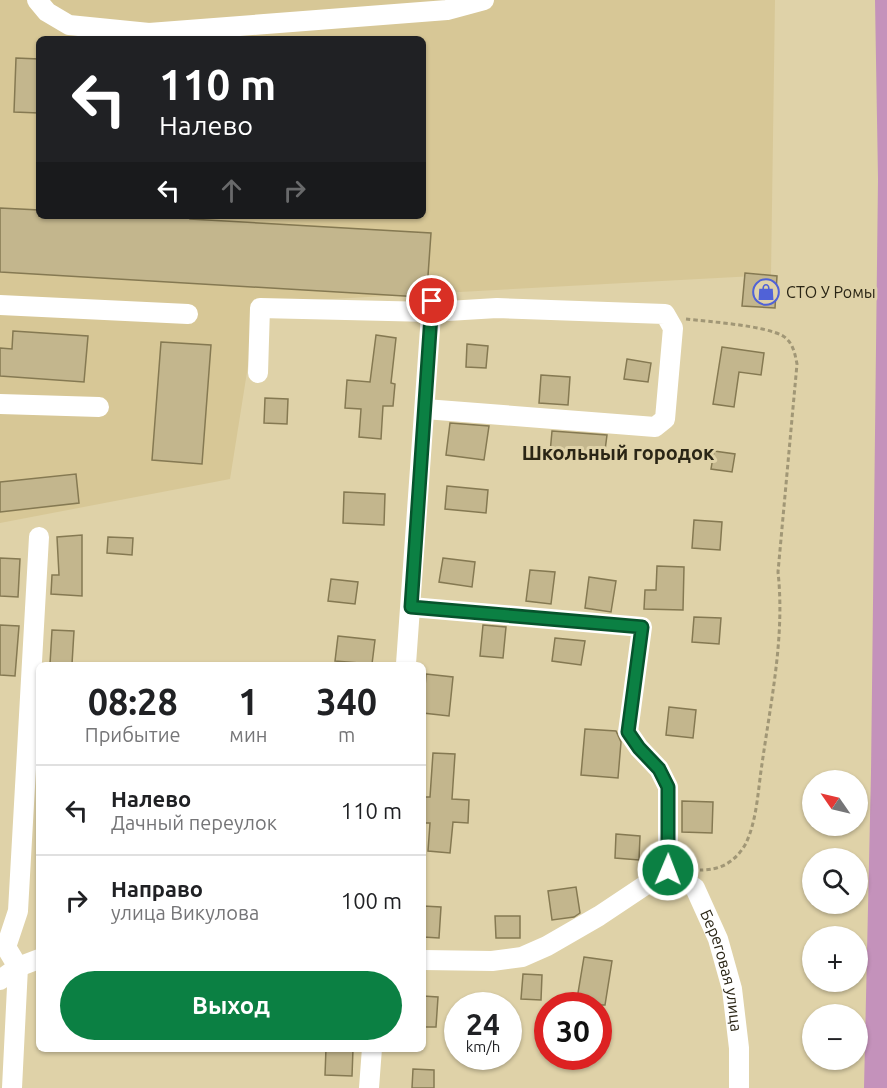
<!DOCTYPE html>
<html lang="ru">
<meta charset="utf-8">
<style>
body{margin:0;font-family:Ubuntu,sans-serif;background:#f6f6f6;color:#202124;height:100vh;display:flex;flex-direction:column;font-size:22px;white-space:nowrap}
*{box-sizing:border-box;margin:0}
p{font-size:20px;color:#757577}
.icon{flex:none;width:33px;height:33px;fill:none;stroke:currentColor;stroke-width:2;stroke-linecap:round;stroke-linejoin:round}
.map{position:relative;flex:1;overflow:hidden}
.side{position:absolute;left:36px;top:662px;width:390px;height:390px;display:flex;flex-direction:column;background:#fff;border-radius:9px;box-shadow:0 2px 4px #0004}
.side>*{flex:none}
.banner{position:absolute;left:36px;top:36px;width:390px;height:183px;border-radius:9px;box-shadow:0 2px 4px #0004;background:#202124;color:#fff;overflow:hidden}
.needle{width:39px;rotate:304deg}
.fabs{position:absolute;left:802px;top:770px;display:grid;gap:12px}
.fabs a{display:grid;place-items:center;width:66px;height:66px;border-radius:50%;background:#fff;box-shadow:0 2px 4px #0004;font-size:30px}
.speed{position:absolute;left:444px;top:992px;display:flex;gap:12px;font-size:30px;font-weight:700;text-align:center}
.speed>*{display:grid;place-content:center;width:78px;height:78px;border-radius:50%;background:#fff;box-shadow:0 2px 4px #0004;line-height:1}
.speed small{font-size:15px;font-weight:400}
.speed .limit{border:9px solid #d22;background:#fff;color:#111}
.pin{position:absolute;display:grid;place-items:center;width:51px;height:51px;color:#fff;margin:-26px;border:3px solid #fff;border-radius:50%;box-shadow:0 2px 6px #0007}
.me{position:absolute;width:66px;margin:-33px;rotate:1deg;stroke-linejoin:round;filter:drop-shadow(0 0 4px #0008)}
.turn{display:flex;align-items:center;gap:21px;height:126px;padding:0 24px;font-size:27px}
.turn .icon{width:78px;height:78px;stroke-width:2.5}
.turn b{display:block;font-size:42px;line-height:51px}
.lanes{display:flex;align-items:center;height:57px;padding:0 24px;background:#0003;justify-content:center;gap:30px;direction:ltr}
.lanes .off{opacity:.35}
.eta{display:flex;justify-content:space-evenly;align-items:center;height:102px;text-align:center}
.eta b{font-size:36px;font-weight:700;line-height:42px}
.cta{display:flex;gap:12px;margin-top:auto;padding:12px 24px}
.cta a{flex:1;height:69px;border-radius:36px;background:#0b8043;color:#fff;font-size:24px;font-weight:700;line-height:69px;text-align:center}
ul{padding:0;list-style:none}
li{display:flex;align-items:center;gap:18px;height:90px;padding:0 24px;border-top:2px solid #e0e0e0}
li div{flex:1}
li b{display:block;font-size:22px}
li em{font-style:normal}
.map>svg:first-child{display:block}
.built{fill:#d7c796;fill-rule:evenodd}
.water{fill:#c492bb}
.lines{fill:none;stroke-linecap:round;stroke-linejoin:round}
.river{stroke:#c492bb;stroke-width:28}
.building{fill:#c3b68d;stroke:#857952;stroke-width:1.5}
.path{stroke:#a19776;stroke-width:3;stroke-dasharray:4.5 3;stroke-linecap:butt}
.minor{stroke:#fff;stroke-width:20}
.route-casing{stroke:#07532c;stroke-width:15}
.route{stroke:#0b8043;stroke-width:10}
.labels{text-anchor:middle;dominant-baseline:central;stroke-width:6;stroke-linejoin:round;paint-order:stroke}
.poi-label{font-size:16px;fill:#2a2515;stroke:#dfd2a8;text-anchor:start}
.street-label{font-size:16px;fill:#2a2515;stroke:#dfd2a8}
.quarter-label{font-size:20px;font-weight:bold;fill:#2a2515;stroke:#dfd2a8}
</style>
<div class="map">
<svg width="887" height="1088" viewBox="0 0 887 1088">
<rect width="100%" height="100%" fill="#dfd2a8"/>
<path class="built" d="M0,0H775L771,275L258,303L230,479L0,523ZM39,39H423V216H39Z"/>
<path class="water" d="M875,0H887V821L871,773L878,179Z"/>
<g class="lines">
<path class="river" d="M878,1088L885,773"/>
</g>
<path class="building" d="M16,58L39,59V113L14,112Z
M0,208L39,210V216H190V219L431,233L427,290L421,297L0,272Z
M745,273L777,276L775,308L742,306Z
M13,331L88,336L84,382L0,376V348L12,349Z
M376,335L396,338L391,383L395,384L393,406H383L381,439L359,437L361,409L345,408L347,380L370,382Z
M161,342L211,345L202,464L152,460Z
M467,344L488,346L486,368L466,367Z
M722,347L764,353L761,375L739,372L734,407L713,404Z
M627,359L651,363L648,382L624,379Z
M541,375L570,377L568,405L539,403Z
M265,398L288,399L287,424L264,423Z
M450,423L489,426L484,460L446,455Z
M552,431L607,435L604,458L550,453Z
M714,451L735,454L732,472L711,469Z
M76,474L79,503L0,512V482Z
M447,486L488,490L486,513L445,509Z
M344,492L385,494L384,525L343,523Z
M694,520L722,522L720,550L692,548Z
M82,535V596L51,594L52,575H59L57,537Z
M108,537L133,538L132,555L107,553Z
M0,558L20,559L18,597L0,596Z
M443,558L475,562L472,587L439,582Z
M657,566L684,567L683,610L644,609L645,590H656Z
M530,570L555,572L551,604L526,601Z
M589,577L616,581L611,612L585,608Z
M331,579L358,582L355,604L328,601Z
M694,617L721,618L719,644L692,642Z
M0,625L19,626L15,676L0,675Z
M483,625L506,627L503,658L480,656Z
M52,630L74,631L72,664H50Z
M338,636L375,640L372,664L335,661Z
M555,638L585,641L581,665L552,661Z
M426,674L453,677L449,716L423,713Z
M669,707L696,710L693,738L666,735Z
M585,729L616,731L621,742L618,778L581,775Z
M433,753L455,754L452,799L469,800L468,823L453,822L450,853L428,851L430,823H423V797H430Z
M682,801L713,802L712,833L682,832Z
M616,834L640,836L639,860L615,858Z
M576,887L580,913L574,917L552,920L548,891Z
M423,906L441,907L439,938L423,937Z
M495,916H520V938H496Z
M584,957L612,961L605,1005H576Z
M523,974L542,975L541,1000L521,999Z
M423,996L438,997L436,1027H423Z
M326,1048L353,1049L352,1076L325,1075Z
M413,1069L434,1070V1088H412Z"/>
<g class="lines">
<path class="path" d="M686,319C710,322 763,325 783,336C793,342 795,354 797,364L778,572C785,636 771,700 762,764C758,789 757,822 745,845C734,863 720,870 700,870"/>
<g class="minor">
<path d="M37,0L47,12L69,25L149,33L447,10L484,0"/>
<path d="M0,305L188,314"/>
<path d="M258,373L260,308L431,312L497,308L665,314L673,328L665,419L655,427L425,409"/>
<path d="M0,404L99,407"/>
<path d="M411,607L642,627L628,732L639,748L659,769L668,787V870L599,916L547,946L522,957L492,961L423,960"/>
<path d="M406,664L432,301"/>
<path id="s1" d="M668,870L695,888L718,939L732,989L739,1048V1088"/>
<path d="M0,980L18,967L39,959"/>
<path d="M12,1088L18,967L6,947L18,911L39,537"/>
<path d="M369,1088L372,1048"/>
</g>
</g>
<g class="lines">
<g class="route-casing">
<path id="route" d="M432,301L411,607L642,627L628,732L639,748L659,769L668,787V870"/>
</g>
<use href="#route" class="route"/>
</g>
<defs>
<g id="shop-ring" transform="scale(1.35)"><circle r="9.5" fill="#dfd2a8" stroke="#5062d7" stroke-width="1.5"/><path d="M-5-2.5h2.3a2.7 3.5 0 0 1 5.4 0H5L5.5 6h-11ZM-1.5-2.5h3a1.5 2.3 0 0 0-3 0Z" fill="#5062d7"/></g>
</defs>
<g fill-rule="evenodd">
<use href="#shop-ring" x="766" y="292"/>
</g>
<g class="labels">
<g class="poi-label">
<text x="786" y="292">СТО У Ромы</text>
</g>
<g class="street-label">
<text stroke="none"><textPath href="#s1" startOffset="120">Береговая улица</textPath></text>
</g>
<g class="quarter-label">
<text x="618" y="452">Школьный городок</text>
</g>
</g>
</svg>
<div class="fabs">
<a><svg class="needle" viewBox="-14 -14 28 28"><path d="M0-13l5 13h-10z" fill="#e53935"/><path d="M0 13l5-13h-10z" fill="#757577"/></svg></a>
<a><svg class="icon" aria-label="search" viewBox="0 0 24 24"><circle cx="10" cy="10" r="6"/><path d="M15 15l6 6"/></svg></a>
<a>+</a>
<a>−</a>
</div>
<div class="speed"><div>24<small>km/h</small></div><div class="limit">30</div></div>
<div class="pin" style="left:432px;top:301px;background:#d93025"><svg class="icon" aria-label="arrive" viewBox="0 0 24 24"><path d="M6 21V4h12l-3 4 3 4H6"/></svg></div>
<svg class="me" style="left:668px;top:870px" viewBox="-20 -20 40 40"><circle r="17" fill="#0b8043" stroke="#fff" stroke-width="3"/><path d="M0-11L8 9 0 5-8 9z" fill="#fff"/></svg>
<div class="banner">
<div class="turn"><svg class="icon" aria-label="left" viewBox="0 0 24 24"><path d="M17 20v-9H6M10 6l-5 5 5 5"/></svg><div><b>110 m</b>Налево</div></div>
<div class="lanes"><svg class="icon" aria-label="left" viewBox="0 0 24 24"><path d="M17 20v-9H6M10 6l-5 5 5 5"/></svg><svg class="icon off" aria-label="ahead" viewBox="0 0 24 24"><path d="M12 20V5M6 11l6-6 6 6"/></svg><svg class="icon off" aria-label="right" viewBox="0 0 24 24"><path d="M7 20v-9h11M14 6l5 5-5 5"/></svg></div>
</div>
<section class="side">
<div class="eta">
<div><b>08:28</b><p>Прибытие</p></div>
<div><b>1</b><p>мин</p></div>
<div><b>340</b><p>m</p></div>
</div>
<ul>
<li><svg class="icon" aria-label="left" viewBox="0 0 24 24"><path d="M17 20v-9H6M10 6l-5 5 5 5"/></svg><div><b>Налево</b><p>Дачный переулок</p></div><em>110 m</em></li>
<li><svg class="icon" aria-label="right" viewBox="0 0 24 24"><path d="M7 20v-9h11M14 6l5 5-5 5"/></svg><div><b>Направо</b><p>улица Викулова</p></div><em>100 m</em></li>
</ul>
<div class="cta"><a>Выход</a></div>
</section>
</div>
